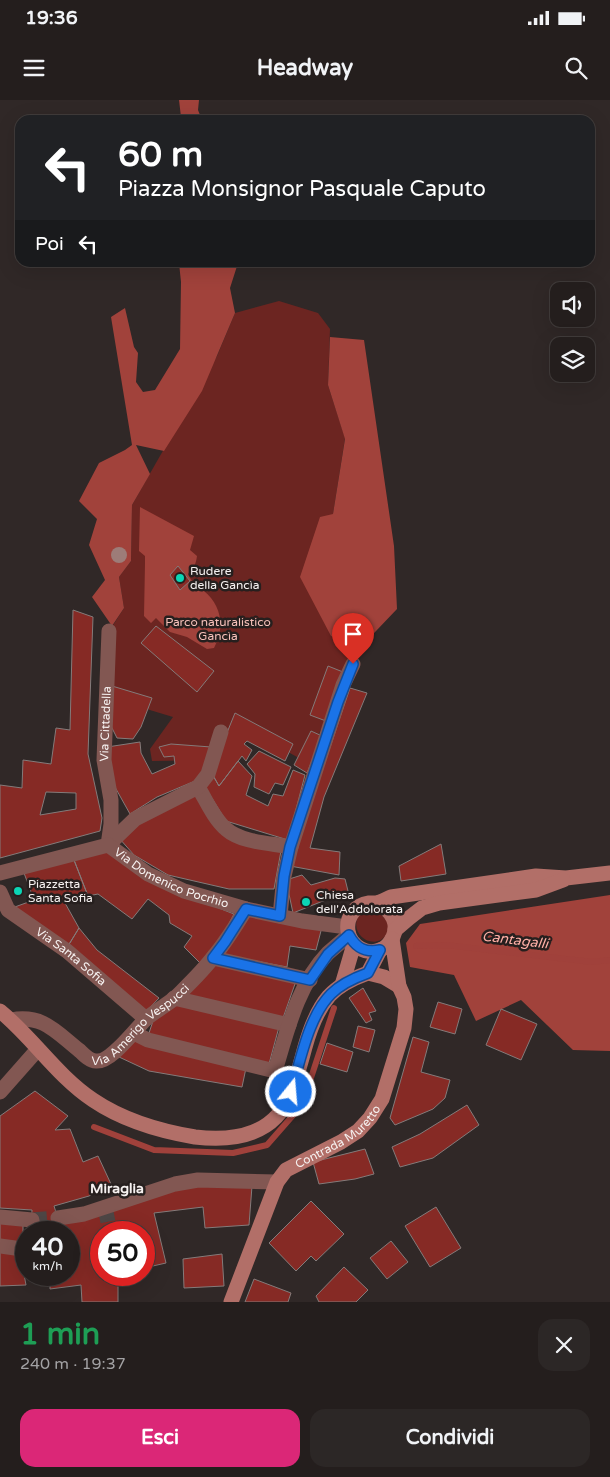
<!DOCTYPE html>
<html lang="it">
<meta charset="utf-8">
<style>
body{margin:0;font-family:"Varela Round",sans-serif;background:#2c2726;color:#f1f3f6;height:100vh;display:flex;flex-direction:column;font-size:19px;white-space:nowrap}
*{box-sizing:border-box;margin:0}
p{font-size:16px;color:#a3a2a4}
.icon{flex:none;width:28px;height:28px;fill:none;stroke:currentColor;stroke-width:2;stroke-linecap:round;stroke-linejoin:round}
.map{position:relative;height:1202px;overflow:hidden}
.drawer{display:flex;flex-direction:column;background:#241e1d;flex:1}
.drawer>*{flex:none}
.guide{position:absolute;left:15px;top:15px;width:580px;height:152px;border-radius:15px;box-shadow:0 5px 20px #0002,0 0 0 1px #413c3b;background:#202124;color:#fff;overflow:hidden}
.controls{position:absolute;left:550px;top:182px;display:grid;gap:10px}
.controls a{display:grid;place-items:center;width:45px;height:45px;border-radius:10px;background:#241e1d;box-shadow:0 5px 20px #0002,0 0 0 1px #413c3b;font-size:25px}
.speed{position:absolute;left:15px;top:1121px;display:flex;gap:10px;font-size:25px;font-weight:700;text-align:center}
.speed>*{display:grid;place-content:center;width:65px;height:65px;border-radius:50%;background:#241e1d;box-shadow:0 5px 20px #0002,0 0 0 1px #413c3b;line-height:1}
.speed small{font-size:12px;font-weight:400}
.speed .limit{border:8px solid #d22;background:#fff;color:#111}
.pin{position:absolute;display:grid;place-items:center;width:42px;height:42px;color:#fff;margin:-51px -21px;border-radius:50% 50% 50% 0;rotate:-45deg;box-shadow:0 0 5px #0007}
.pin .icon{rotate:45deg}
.me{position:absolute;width:55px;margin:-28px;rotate:17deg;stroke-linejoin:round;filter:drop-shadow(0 0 4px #0008)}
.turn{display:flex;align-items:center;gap:18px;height:105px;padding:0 20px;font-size:22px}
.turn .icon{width:65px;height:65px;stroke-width:2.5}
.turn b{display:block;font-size:35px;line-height:42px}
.then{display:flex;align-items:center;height:48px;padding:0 20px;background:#0003;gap:10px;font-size:19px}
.round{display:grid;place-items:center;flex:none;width:52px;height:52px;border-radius:15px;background:#2c2726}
.head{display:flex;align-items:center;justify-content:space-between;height:85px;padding:0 20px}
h1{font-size:30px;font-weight:700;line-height:38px;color:#1e9e55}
.button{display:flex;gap:10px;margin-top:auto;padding:10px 20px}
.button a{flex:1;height:58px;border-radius:15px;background:#db2777;color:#fff;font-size:20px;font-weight:700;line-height:58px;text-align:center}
.button a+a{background:#2c2726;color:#f1f3f6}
.status{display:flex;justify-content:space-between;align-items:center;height:35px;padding:0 25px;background:#241e1d;direction:ltr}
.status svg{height:14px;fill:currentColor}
header{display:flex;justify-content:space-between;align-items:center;height:65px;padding:0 20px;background:#241e1d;font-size:22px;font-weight:700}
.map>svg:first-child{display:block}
.green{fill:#6c2521}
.forest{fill:#a1423b}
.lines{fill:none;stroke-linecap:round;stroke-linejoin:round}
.stream{stroke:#a0413b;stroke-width:6}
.building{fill:#862a25;stroke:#847b7a;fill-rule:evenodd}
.street-tunnel{stroke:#4e4645;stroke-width:15;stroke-dasharray:15 8;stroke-linecap:butt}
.street{stroke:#825752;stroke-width:15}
.secondary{stroke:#b26f68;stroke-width:15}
.tree{fill:#9d7c78}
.route-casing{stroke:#114b97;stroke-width:12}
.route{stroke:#1a73e8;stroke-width:9}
.poi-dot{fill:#0bd5b5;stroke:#261f1e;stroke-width:2}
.labels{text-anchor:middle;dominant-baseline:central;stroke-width:5;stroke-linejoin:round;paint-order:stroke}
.poi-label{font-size:12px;fill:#f6f1f0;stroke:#261f1e;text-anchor:start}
.park-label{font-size:12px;fill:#f7c1ba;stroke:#261f1e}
.street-label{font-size:12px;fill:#f6f1f0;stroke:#261f1e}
.water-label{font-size:14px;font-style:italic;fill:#feafa6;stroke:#261f1e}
.neighbourhood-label{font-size:14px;font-weight:bold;fill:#f6f1f0;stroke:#261f1e}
</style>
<div class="status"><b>19:36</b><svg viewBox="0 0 49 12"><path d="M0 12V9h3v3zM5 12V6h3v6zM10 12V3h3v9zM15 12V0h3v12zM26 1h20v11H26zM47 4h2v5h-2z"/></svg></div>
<header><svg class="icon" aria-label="menu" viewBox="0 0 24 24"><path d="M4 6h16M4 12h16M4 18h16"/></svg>Headway<svg class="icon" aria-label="search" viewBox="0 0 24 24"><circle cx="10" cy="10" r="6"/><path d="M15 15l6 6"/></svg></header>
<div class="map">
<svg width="610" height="1202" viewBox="0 0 610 1202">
<rect width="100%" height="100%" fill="#302827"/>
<path class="green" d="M279,201L318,213L330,229L328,285L345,338L333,414L331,536L356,552L306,662L238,624L214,660L152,661L150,649L173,617L110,598V530L124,508L119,477L131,461L132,405L217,256L235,213Z
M375,808L389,823C388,827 388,832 386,835C374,852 346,834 360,813Z"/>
<path class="forest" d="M179,0H199L198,10L202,20H180L181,17Z
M179,163H238L230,188L235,213L202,291L164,351L136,345L150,374L132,405L131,461L119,477L124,508L112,526L92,497L105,480L89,445L97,419L79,401L99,363L125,350L132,345L111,217L125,208L134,247L138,253L136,282L143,292L155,290L180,249L181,182Z
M330,237L364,240L394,446L397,509L356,552L331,536L300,477L320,417L333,414L345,339L328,285Z
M140,407L194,436L190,450L197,456C196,464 194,468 188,474C192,483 196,485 204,491C222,506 225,528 214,548L207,549L187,537L170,532L156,518L151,523L144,516L145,463V456L139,451Z
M610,795V951L573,950L521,900L476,921L454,875L410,867L406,843L420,824Z"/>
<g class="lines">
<path class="stream" d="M416,846L446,845L592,862L610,860
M94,1027L154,1050L233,1053L267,1045L302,1005L334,908"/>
</g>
<path class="building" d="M178,466L190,481L180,490L170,475Z
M73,510L93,517L88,654L102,718L100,731L0,758V685L22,688L23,660L51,664L56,628L70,630ZM46,692L76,693V709L40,715Z
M156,526L214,571L197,592L141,543Z
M328,566L343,572L326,621L310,615Z
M112,586L152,598L141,627L133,639L117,638L109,622Z
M350,588L367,593L324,697L310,748L340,752L339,775L290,766Z
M235,613L293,644L285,661L247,641L244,644L252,650L246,661L242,656L219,686L211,672Z
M311,631L322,636L307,673L294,665Z
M140,642L141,653L152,674L175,664L174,656L164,657L159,647L171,644L211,647L205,670L195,681L157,697L130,714L111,680L107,647Z
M259,651L291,667L283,685L275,683L269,694L254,687L255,674L247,664Z
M238,661L252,676L246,695L268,706L273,694L283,696L293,670L305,675L288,740L226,721L205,687L211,672L219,686Z
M197,692L225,734L281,751L274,789H229L168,775L134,755L119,738L149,717Z
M441,744L446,774L401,781L399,766Z
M108,751L152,782L234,814L222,837L200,863L184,847L192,836L170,823L169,815L148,799L132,819L98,794L88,796L74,760Z
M74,760L88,796L65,803L79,828L68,846L12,808L34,800L24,773Z
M302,775L311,785L335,778L345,779L348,791L293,813L286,780Z
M247,813L322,827L316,850L290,846L287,867L224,855Z
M79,828L97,850L159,898L144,914L68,846Z
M216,862L296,881L283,918L182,897Z
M363,888L376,911L369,913L372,920L366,923L349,898Z
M176,902L279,927L269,964L148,936L154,918Z
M438,902L462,909L455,934L430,927Z
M501,909L537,924L521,960L486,945Z
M358,926L375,930L369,952L353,947Z
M413,937L429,942L421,972L450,980L445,998L433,1009L395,1025L390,1018Z
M135,939L246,968L242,987L149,971L119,957Z
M327,943L353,952L347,972L320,964Z
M35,991L68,1016L55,1030L70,1029L83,1062L98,1056L111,1084L89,1096L54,1106L60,1125L172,1089L213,1085L252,1086L249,1125L205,1128L203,1107L154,1113L166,1163L144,1168V1132H101V1175H118V1202H82L81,1185L50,1189V1175H69V1132H31L32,1110L0,1108V1016Z
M467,1005L479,1025L433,1058L400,1067L392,1047L420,1034Z
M365,1049L374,1074L355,1079L319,1084L313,1062Z
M311,1101L344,1134L316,1161L311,1156L296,1171L269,1143Z
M436,1107L461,1148L430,1167L405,1126Z
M0,1122L23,1124V1145L0,1143Z
M391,1141L408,1162L387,1179L370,1158Z
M0,1150L20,1153L26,1185L0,1186Z
M222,1154L224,1186L184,1188L183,1159Z
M344,1167L368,1190L356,1202H319L316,1196Z
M254,1179L291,1193L288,1202H245Z"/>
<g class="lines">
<path class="street-tunnel" d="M105,1107L110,1132
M32,1120L58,1118"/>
<g class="street">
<path d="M198,687C206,700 214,719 226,729C242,743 271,743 291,747"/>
<path id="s1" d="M108,745L111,724V700L104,660L109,531"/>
<path d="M108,745L135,719L198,687L208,674L221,632"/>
<path id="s2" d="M0,773L108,745L148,774L184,791L246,809L302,821L347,827"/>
<path id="s3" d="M0,792L8,810L67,851L146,919"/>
<path d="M280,816L284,776L291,747L343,585L353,564"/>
<path d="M213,858L310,880"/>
<path d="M174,898L289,925"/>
<path id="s4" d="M11,920C43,914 56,932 80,951C84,955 90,961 96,961C111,963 136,928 147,918C156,911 166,905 175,898C188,885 203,871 214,856C226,842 236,825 246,809"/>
<path d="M134,933L148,940L275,971C287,931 298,884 328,853C335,847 342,841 349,835"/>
<path d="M0,992L38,949"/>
<path d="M0,1117L32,1120"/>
<path d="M58,1118L84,1114L175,1084L198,1080L277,1082"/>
<path d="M0,1146L22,1149"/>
</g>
<g class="secondary">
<path d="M376,803C414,819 388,863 361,849C354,845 349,838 348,831C346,817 355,805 369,803C370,803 375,803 376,803C381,802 386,799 391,797L536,776L566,778L610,773"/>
<path d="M395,830L409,818L422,808L439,803L536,790L563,780"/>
<path d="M368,873L384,877L399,886"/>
<path d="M342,885L354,844"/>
<path d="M0,911C33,938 57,976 93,1000C124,1021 159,1031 195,1037C237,1042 276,1034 292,991C297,976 301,962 305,947C310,929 317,910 329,896C339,885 354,878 368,873L380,850"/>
<path id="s5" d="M231,1202L277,1082L286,1070L341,1042L358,1031L370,1018L382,999L404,928L406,909L404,897L399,886L392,839"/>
</g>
</g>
<circle class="tree" cx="119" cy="455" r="8"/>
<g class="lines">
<g class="route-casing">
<path id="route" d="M291,992C300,963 308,917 331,894C341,884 354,878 368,873L380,850C365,853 356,848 349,835L328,854L310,880L213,858L225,842L246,809L280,816L284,776L290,747L338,602L353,564"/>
</g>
<use href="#route" class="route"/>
</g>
<g class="poi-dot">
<circle cx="180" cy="478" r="5"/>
<circle cx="18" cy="791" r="5"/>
<circle cx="306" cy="802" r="5"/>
</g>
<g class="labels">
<g class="poi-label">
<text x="190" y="471">Rudere<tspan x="190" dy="14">della Gancìa</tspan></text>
<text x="28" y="784">Piazzetta<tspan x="28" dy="14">Santa Sofia</tspan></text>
<text x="316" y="795">Chiesa<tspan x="316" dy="14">dell'Addolorata</tspan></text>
</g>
<g class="park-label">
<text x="218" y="522">Parco naturalistico<tspan x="218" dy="14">Gancìa</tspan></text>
</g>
<g class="street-label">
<text stroke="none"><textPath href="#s1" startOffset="122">Via Cittadella</textPath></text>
<text stroke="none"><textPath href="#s2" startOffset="184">Via Domenico Pocrhio</textPath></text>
<text stroke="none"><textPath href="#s3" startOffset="98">Via Santa Sofia</textPath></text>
<text stroke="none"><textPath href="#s4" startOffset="156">Via Amerigo Vespucci</textPath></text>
<text stroke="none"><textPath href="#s5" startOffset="206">Contrada Muretto</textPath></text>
</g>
<g class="water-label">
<text transform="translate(515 840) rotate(7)">Cantagalli</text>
</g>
<g class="neighbourhood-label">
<text x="117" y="1088">Miraglia</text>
</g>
</g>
</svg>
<div class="controls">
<a><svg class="icon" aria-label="sound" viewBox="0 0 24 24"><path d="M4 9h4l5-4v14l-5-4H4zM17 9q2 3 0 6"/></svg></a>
<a><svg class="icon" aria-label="layers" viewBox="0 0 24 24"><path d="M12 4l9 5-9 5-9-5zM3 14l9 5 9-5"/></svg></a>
</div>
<div class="speed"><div>40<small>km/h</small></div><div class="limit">50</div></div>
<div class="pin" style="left:353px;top:564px;background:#d93025"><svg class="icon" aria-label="arrive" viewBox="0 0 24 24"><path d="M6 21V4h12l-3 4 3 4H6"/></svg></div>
<svg class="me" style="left:291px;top:992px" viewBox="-20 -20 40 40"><circle r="17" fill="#1a73e8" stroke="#fff" stroke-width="3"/><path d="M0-11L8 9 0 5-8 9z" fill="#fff"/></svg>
<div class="guide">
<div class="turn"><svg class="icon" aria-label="left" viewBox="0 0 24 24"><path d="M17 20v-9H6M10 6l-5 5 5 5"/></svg><div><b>60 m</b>Piazza Monsignor Pasquale Caputo</div></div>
<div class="then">Poi<svg class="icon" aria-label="left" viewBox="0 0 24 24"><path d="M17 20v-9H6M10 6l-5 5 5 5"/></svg></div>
</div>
</div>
<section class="drawer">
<div class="head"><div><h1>1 min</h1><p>240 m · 19:37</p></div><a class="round"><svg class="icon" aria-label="close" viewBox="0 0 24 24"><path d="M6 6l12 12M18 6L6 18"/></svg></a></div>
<div class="button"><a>Esci</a><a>Condividi</a></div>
</section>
